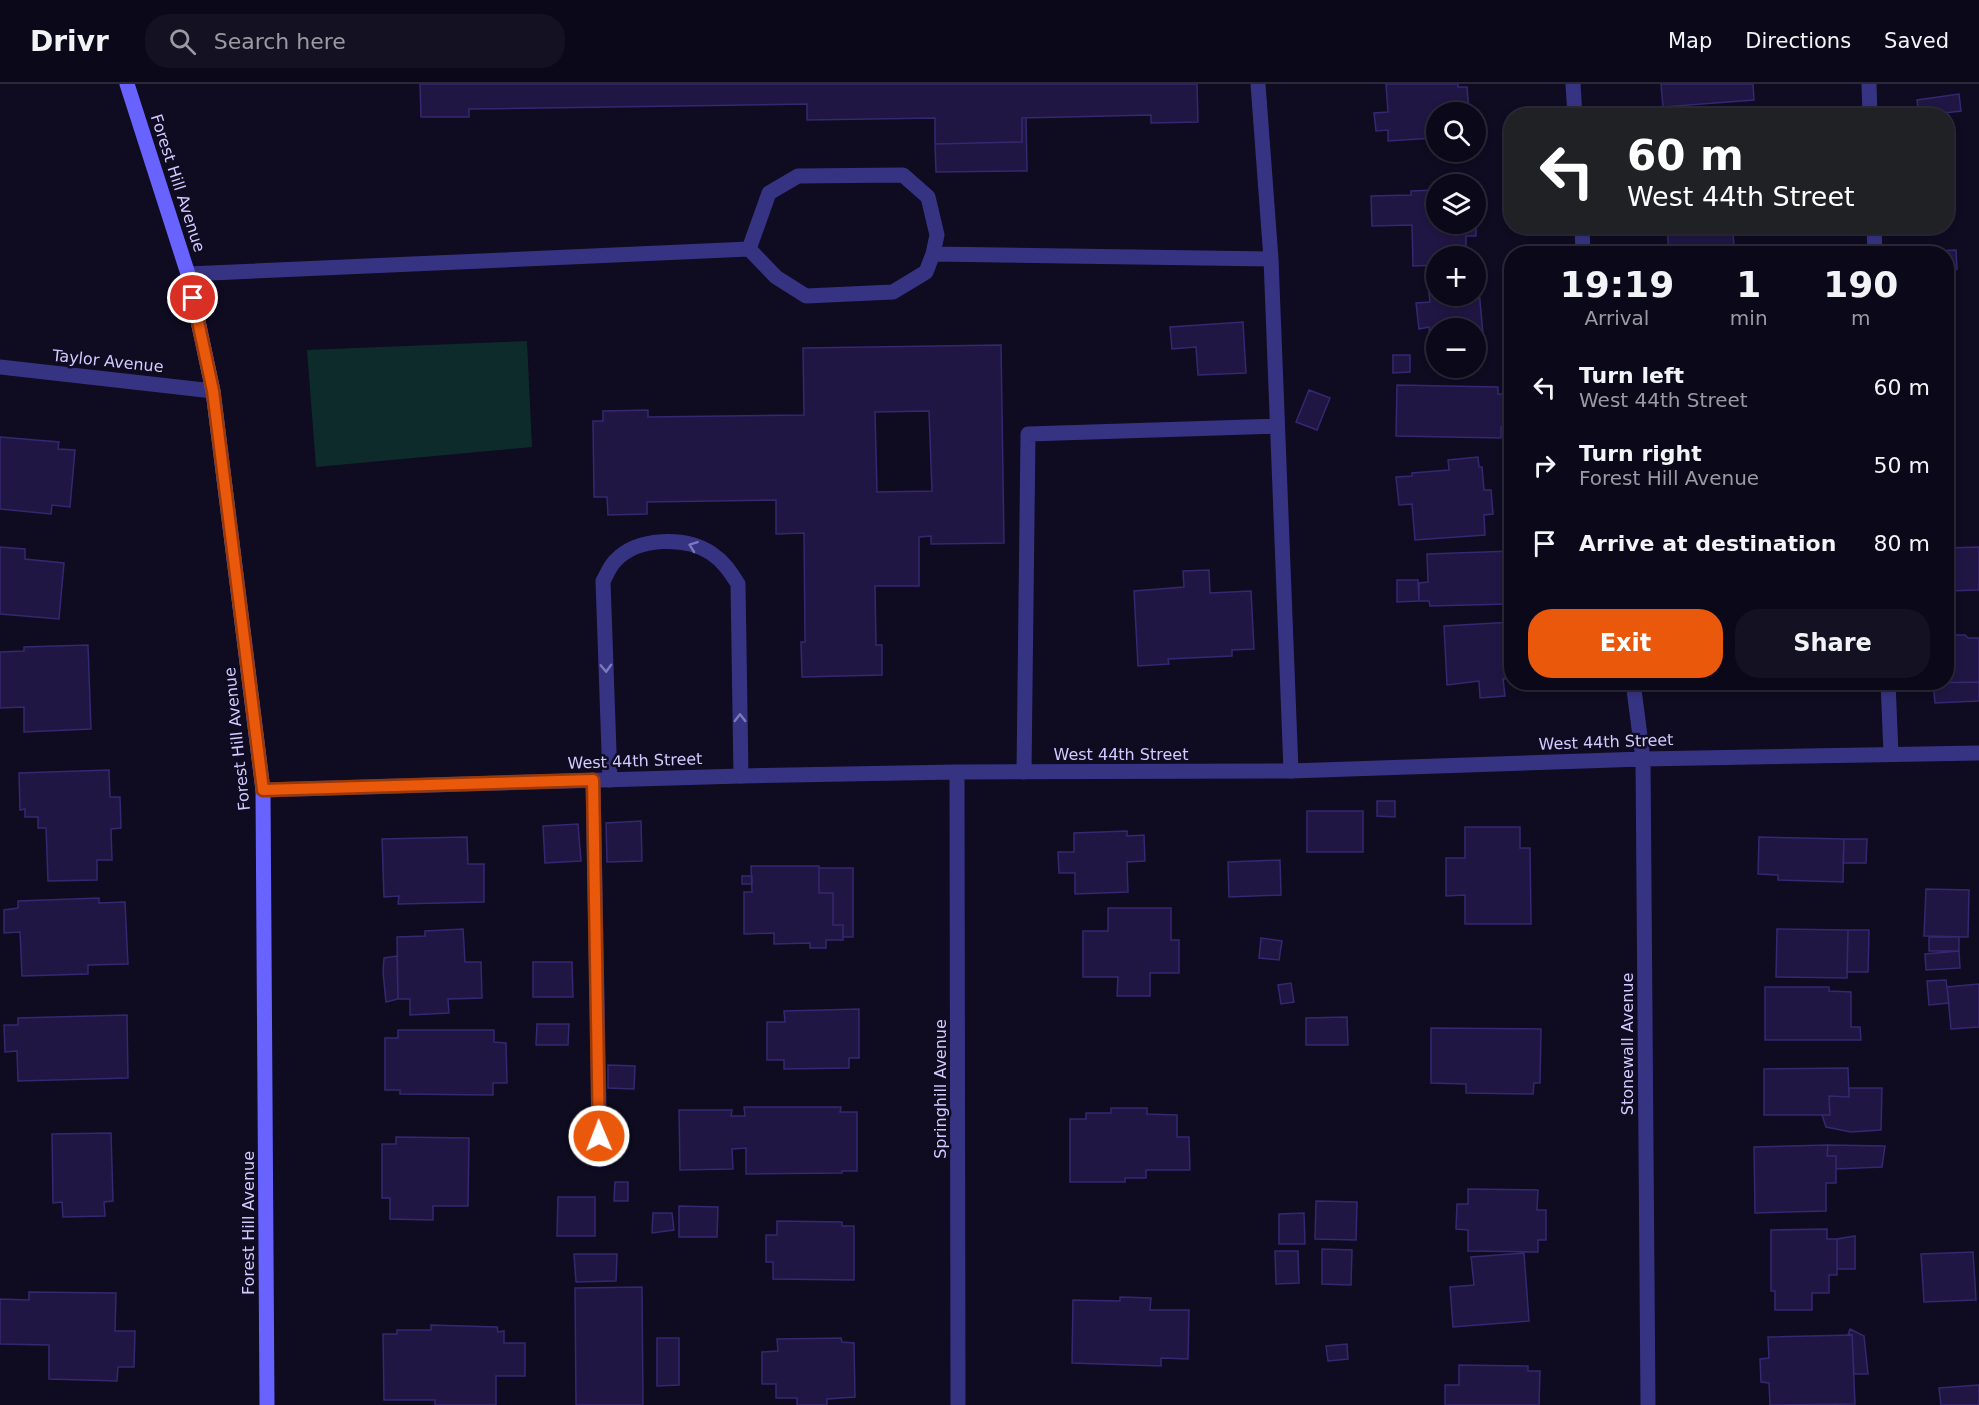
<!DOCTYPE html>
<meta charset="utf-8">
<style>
body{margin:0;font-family:"DejaVu Sans",sans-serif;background:#141122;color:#f1f3f6;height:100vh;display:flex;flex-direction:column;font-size:22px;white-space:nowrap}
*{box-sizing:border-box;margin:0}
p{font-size:20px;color:#9a9aa2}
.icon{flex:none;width:33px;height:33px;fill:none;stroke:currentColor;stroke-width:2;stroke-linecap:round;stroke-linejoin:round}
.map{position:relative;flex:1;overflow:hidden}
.panel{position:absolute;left:1504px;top:162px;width:450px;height:444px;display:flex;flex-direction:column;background:#0b0819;border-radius:24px;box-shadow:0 3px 9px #0003,0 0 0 2px #2b2938}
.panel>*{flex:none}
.top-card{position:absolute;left:1504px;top:24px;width:450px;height:126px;border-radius:24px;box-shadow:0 3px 9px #0003,0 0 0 2px #2b2938;background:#202124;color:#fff;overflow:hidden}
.fabs{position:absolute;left:1426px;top:18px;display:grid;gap:12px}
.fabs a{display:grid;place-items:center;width:60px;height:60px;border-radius:50%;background:#0b0819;box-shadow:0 3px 9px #0003,0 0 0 2px #2b2938;font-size:30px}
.pin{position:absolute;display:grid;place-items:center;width:51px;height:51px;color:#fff;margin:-26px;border:3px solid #fff;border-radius:50%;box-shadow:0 2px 6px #0007}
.me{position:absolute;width:66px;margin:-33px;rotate:359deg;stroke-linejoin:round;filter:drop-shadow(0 0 4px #0008)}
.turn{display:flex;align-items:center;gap:21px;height:126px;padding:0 24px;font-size:27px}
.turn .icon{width:78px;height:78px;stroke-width:2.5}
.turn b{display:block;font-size:42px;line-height:51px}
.eta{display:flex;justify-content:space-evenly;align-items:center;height:102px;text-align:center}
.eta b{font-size:36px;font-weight:700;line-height:42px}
.cta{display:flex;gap:12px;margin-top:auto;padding:12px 24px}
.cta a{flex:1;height:69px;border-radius:24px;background:#ea580c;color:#fff;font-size:24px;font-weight:700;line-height:69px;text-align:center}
.cta a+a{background:#141122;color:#f1f3f6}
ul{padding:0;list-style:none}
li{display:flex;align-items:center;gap:18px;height:78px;padding:0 24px}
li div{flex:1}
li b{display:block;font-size:22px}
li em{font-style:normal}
header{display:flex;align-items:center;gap:36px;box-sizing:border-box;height:84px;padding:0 30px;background:#0b0819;border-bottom:2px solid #2b2938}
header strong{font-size:28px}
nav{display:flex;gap:33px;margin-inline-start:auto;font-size:21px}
.search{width:420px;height:54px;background:#141122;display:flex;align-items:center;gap:15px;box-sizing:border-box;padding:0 21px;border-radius:24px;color:#9a9aa2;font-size:22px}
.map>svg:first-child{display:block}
.green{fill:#0e2b2b}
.building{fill:#201643;stroke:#362771;stroke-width:1.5;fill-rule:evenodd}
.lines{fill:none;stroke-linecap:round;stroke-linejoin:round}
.service{stroke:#373383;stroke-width:15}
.minor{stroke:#373383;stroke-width:15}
.secondary{stroke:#6862ff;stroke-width:15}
.oneway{stroke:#7d77bb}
.route-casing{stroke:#983908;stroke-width:15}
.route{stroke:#ea580c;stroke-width:10}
.labels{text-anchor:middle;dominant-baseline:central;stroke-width:5;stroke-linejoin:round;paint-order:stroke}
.street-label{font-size:16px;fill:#d2cbff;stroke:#0f0b21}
</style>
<header>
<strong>Drivr</strong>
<div class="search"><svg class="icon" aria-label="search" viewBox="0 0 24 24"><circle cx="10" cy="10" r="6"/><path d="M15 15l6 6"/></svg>Search here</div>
<nav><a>Map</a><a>Directions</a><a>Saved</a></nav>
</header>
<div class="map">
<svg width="1979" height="1321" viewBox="0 0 1979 1321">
<rect width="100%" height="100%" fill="#0f0b21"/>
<path class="green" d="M527,257L532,363L316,383L307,266Z"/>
<path class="building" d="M420,0H1197L1198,38L1151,39V31L1022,34V58L935,60V34L807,36V20L469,25V33H421Z
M1386,0H1458V3H1467L1469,28H1437V67L1435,68L1434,54L1388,57V46L1376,47L1374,29L1388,28Z
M1661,0H1753L1754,16L1663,23Z
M1959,10L1961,27L1919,32L1917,16Z
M1022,34H1026L1027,87L936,88L935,60L1022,58Z
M1437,106V140H1476V118V152H1466V172H1437V181L1413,182L1412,141L1372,142L1371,112L1411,111V107Z
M1667,142H1732L1734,161L1729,162L1730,170H1669Z
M1956,166L1957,185H1947V170H1935V167Z
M1476,195H1478L1484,261H1476V244H1437V260L1431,261L1429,243L1419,245L1416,219L1430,218L1428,200L1437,199V212H1476Z
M1243,238L1246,289L1198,291L1196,263L1172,265L1170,243Z
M1001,261L1004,459L931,460V452L919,453V502H875L876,561H882V591L802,593L801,558H805L804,449L776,450V416L647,418V430L608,431L607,413H594L593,337H603V327L648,326V333L804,331L803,264ZM929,327L932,407L877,408L875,328Z
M1393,271H1410V288L1393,289Z
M1397,301L1498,303V310H1509L1508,344L1501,343V354L1396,352Z
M1309,306L1330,314L1317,346L1296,338Z
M0,353L59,358L58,365L75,366L70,423L52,421L51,430L0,425Z
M1478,373L1479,383H1482L1484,406H1491L1493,430L1484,431L1485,451L1415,456L1412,420L1399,421L1396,393L1412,392V389L1449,386L1448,376Z
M0,463L25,465V475L64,479L59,535L0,530Z
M1979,463V506L1947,507V464Z
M1512,467V493H1507L1508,520L1430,522L1429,517H1419V499L1428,498L1427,470Z
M1209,486L1210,509L1251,507L1254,565L1232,566V572L1168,575L1169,580L1138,582L1134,507L1184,503L1183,487Z
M1397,496H1418L1419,517L1397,518Z
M1512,538V594L1503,595L1505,612L1480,614L1479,597L1447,601L1444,542Z
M1947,551H1965L1968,554H1979V598L1933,599L1947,598Z
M88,561L91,645L24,648V623L0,624V568L24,567V563Z
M1731,598H1767V599L1731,601Z
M1979,598V617L1935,619L1933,599Z
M109,686L110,713H120L121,744L111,745L112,776H97V796L48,797L46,744H38V733H25V725L20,726L19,689Z
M1377,717H1395V733L1377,732Z
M1307,727H1363V768H1307Z
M641,737L642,777L607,778L606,739Z
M578,740L581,777L545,779L543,742Z
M1465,743H1520V764H1530L1531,840H1465V811L1446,812V774H1465Z
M1127,747V752L1144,751L1145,777L1127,778L1128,808L1075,810V789H1059L1058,768H1074V749Z
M467,753L468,780H484V818L398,820L399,812L384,813L382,755Z
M1759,753L1844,755L1843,798L1778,796V791L1758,790Z
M1844,755H1867L1866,779H1843Z
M1280,776L1281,811L1229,813L1228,778Z
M751,782H819V809H833V841H843V856H826V864H810V859L774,860V849L744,850V808H752Z
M819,784H853V853H843V841H833V809H819Z
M742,792H752V800H742Z
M1926,805L1969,806L1968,853L1924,852Z
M99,814V819L125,818L128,880L88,881V890L22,892L20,848L4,849V826L18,824V817Z
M1108,824H1171V856H1179V889H1150V912H1117L1118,893H1083V847H1108Z
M463,845L465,878H481L482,914L448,915L449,929L410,931V915H398L397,853L425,852V847Z
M1777,845L1848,846L1847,894L1776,893Z
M1848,846H1869L1868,888H1847Z
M1929,853H1959V867H1929Z
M1261,854L1282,857L1279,876L1259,874Z
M1959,867L1960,884L1926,886L1925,870Z
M397,872L398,915L386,918L383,888L384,874Z
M533,878H572L573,913H533Z
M1946,896L1949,919L1929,921L1927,897Z
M1291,899L1294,918L1281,920L1278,901Z
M1979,900V943L1951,945L1947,903Z
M1765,903H1829V907L1851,908V943H1860L1861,956H1765Z
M859,925V974H849V984L784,985V976H767V938H785L784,927Z
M127,931L128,994L18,997L17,967L5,968L4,941H18V934Z
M1347,933L1348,961H1306V934Z
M537,940H569L568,961H536Z
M1431,944L1541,945L1540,999H1534L1533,1010L1466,1009V1000L1431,999Z
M398,946H494V958L506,959L507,999H493V1011L400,1010V1006H385V954H398Z
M608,981L635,982L634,1005L608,1004Z
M1848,984L1849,1013L1829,1012L1830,1031H1764V985Z
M1849,1004H1882L1881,1046L1851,1048L1826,1043L1822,1031H1830L1829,1012L1849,1013Z
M744,1023H841L840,1028H857V1087H842V1089L746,1090V1064L732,1065L733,1085L680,1086L679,1026H732L731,1032H745Z
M1111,1024H1147V1030L1177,1031V1053H1189L1190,1086H1146V1094H1125V1098H1070V1035H1086V1029H1111Z
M111,1049L113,1117L104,1118L105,1132L63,1133L62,1118L53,1119L52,1050Z
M396,1053L469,1054L468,1122H433V1136L390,1135V1114H382V1060H396Z
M1828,1061L1885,1062L1882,1083L1836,1085V1072H1827Z
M1828,1061L1827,1072H1836V1099H1826V1127L1755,1129L1754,1063Z
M615,1098H628V1117H614Z
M1468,1105L1538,1106L1537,1126H1546V1156H1538V1168L1468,1167V1146L1456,1145L1457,1120H1468Z
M558,1113H595V1152H557Z
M1316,1117L1357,1118L1356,1156L1315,1155Z
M679,1122L718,1123L717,1153H679Z
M653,1129H672L674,1146L652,1149Z
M1304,1129L1305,1160H1279V1130Z
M777,1137L842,1138V1142H854V1196L773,1195V1178H766V1151H777Z
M1827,1145V1155H1837V1191H1829V1209H1812V1226H1775V1207H1771V1146Z
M1855,1152V1185H1837V1155Z
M1322,1165L1352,1166L1351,1201L1322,1200Z
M1275,1167H1298L1299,1199L1276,1200Z
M1973,1168L1976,1216L1924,1218L1921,1170Z
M1524,1169L1529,1237L1453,1243L1450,1203L1474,1201L1471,1173Z
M574,1170H617L616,1197L576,1198Z
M642,1203L643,1321H576L575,1204Z
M29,1208L116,1209L115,1247H135L134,1283H118L117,1297L49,1295V1261L0,1260V1215L29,1216Z
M1120,1213L1151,1214L1150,1226H1189L1188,1275L1161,1274V1282L1072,1279L1073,1216L1120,1217Z
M431,1241L497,1243L498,1248L504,1247V1259H525V1292H496V1321H435V1316H384L383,1250H397V1246H431Z
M1850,1245L1864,1252L1868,1290H1854L1852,1251H1848Z
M1852,1251L1855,1320L1770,1321L1769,1299L1761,1298L1760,1275L1769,1274L1768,1253Z
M657,1254H679V1301L657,1302Z
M841,1254L842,1258L854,1259L855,1313L827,1315V1321H797V1314H776V1300H762V1268L778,1267L777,1255Z
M1347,1260L1348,1275L1328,1277L1326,1262Z
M1459,1281L1528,1282V1287H1540L1539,1321H1445V1301H1459Z
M1979,1301V1321H1941L1939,1304Z"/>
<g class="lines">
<path class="service" d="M1258,0L1271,175L1291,687
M1869,0L1870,32
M1874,142L1875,170
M933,170L1271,175
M188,190L749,165L776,193L806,212L893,208L926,188L933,170L937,151L928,113L903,91L798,92L769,109L749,165
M1888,598L1891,670
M1024,688L1028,350L1277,342
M593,696L600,1076
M610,696L603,497C607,490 610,482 615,477C637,453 685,452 711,469C723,477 730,487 738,500L741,692"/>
<path class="minor" d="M1573,0L1575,32
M1582,142L1583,170
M0,283L213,307
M1633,598L1643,675L1648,1321
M957,688L958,1321
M263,706L741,692L957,688L1291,687L1643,675L1979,669"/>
<path class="secondary" d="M127,0L188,190L213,307L263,706L267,1321"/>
</g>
<defs><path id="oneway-chevron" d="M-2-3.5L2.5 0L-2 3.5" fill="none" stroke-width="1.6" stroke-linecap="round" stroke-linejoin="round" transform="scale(1.5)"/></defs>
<g class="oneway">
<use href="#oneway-chevron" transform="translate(693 462) rotate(-160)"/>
<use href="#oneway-chevron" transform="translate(606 584) rotate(88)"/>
<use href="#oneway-chevron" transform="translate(740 634) rotate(-91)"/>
</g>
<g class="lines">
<g class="route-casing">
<path id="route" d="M193,214L213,307L263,706L593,696L599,1052"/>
</g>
<use href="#route" class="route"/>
</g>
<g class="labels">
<g class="street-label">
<text transform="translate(178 99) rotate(72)">Forest Hill Avenue</text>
<text transform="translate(108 277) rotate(6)">Taylor Avenue</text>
<text transform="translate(237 655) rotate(-96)">Forest Hill Avenue</text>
<text transform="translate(1606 658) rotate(-2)">West 44th Street</text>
<text x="1121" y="670">West 44th Street</text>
<text transform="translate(635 677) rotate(-2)">West 44th Street</text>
<text transform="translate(1627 960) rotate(-90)">Stonewall Avenue</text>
<text transform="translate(940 1005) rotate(-90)">Springhill Avenue</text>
<text transform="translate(248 1139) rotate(-90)">Forest Hill Avenue</text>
</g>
</g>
</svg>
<div class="fabs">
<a><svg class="icon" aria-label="search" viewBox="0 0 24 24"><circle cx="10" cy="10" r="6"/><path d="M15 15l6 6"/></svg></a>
<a><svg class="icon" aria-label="layers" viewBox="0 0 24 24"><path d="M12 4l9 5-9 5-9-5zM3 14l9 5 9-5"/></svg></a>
<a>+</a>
<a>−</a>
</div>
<div class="pin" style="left:193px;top:214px;background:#d93025"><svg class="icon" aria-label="arrive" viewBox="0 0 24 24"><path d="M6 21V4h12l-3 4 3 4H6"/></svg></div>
<svg class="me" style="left:599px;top:1052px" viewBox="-20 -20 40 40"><circle r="17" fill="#ea580c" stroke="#fff" stroke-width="3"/><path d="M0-11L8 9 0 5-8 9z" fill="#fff"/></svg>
<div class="top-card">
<div class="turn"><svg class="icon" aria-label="left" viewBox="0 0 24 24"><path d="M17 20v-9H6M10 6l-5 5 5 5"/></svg><div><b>60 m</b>West 44th Street</div></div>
</div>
<section class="panel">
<div class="eta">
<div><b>19:19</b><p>Arrival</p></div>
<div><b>1</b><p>min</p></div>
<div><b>190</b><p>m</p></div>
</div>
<ul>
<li><svg class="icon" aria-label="left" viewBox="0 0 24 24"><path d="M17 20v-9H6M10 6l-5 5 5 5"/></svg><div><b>Turn left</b><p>West 44th Street</p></div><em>60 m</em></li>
<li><svg class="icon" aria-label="right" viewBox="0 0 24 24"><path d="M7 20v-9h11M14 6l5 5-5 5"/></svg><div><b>Turn right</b><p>Forest Hill Avenue</p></div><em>50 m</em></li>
<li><svg class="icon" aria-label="arrive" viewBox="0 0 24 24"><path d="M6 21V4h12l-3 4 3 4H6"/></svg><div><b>Arrive at destination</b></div><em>80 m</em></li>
</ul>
<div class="cta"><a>Exit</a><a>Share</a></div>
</section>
</div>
